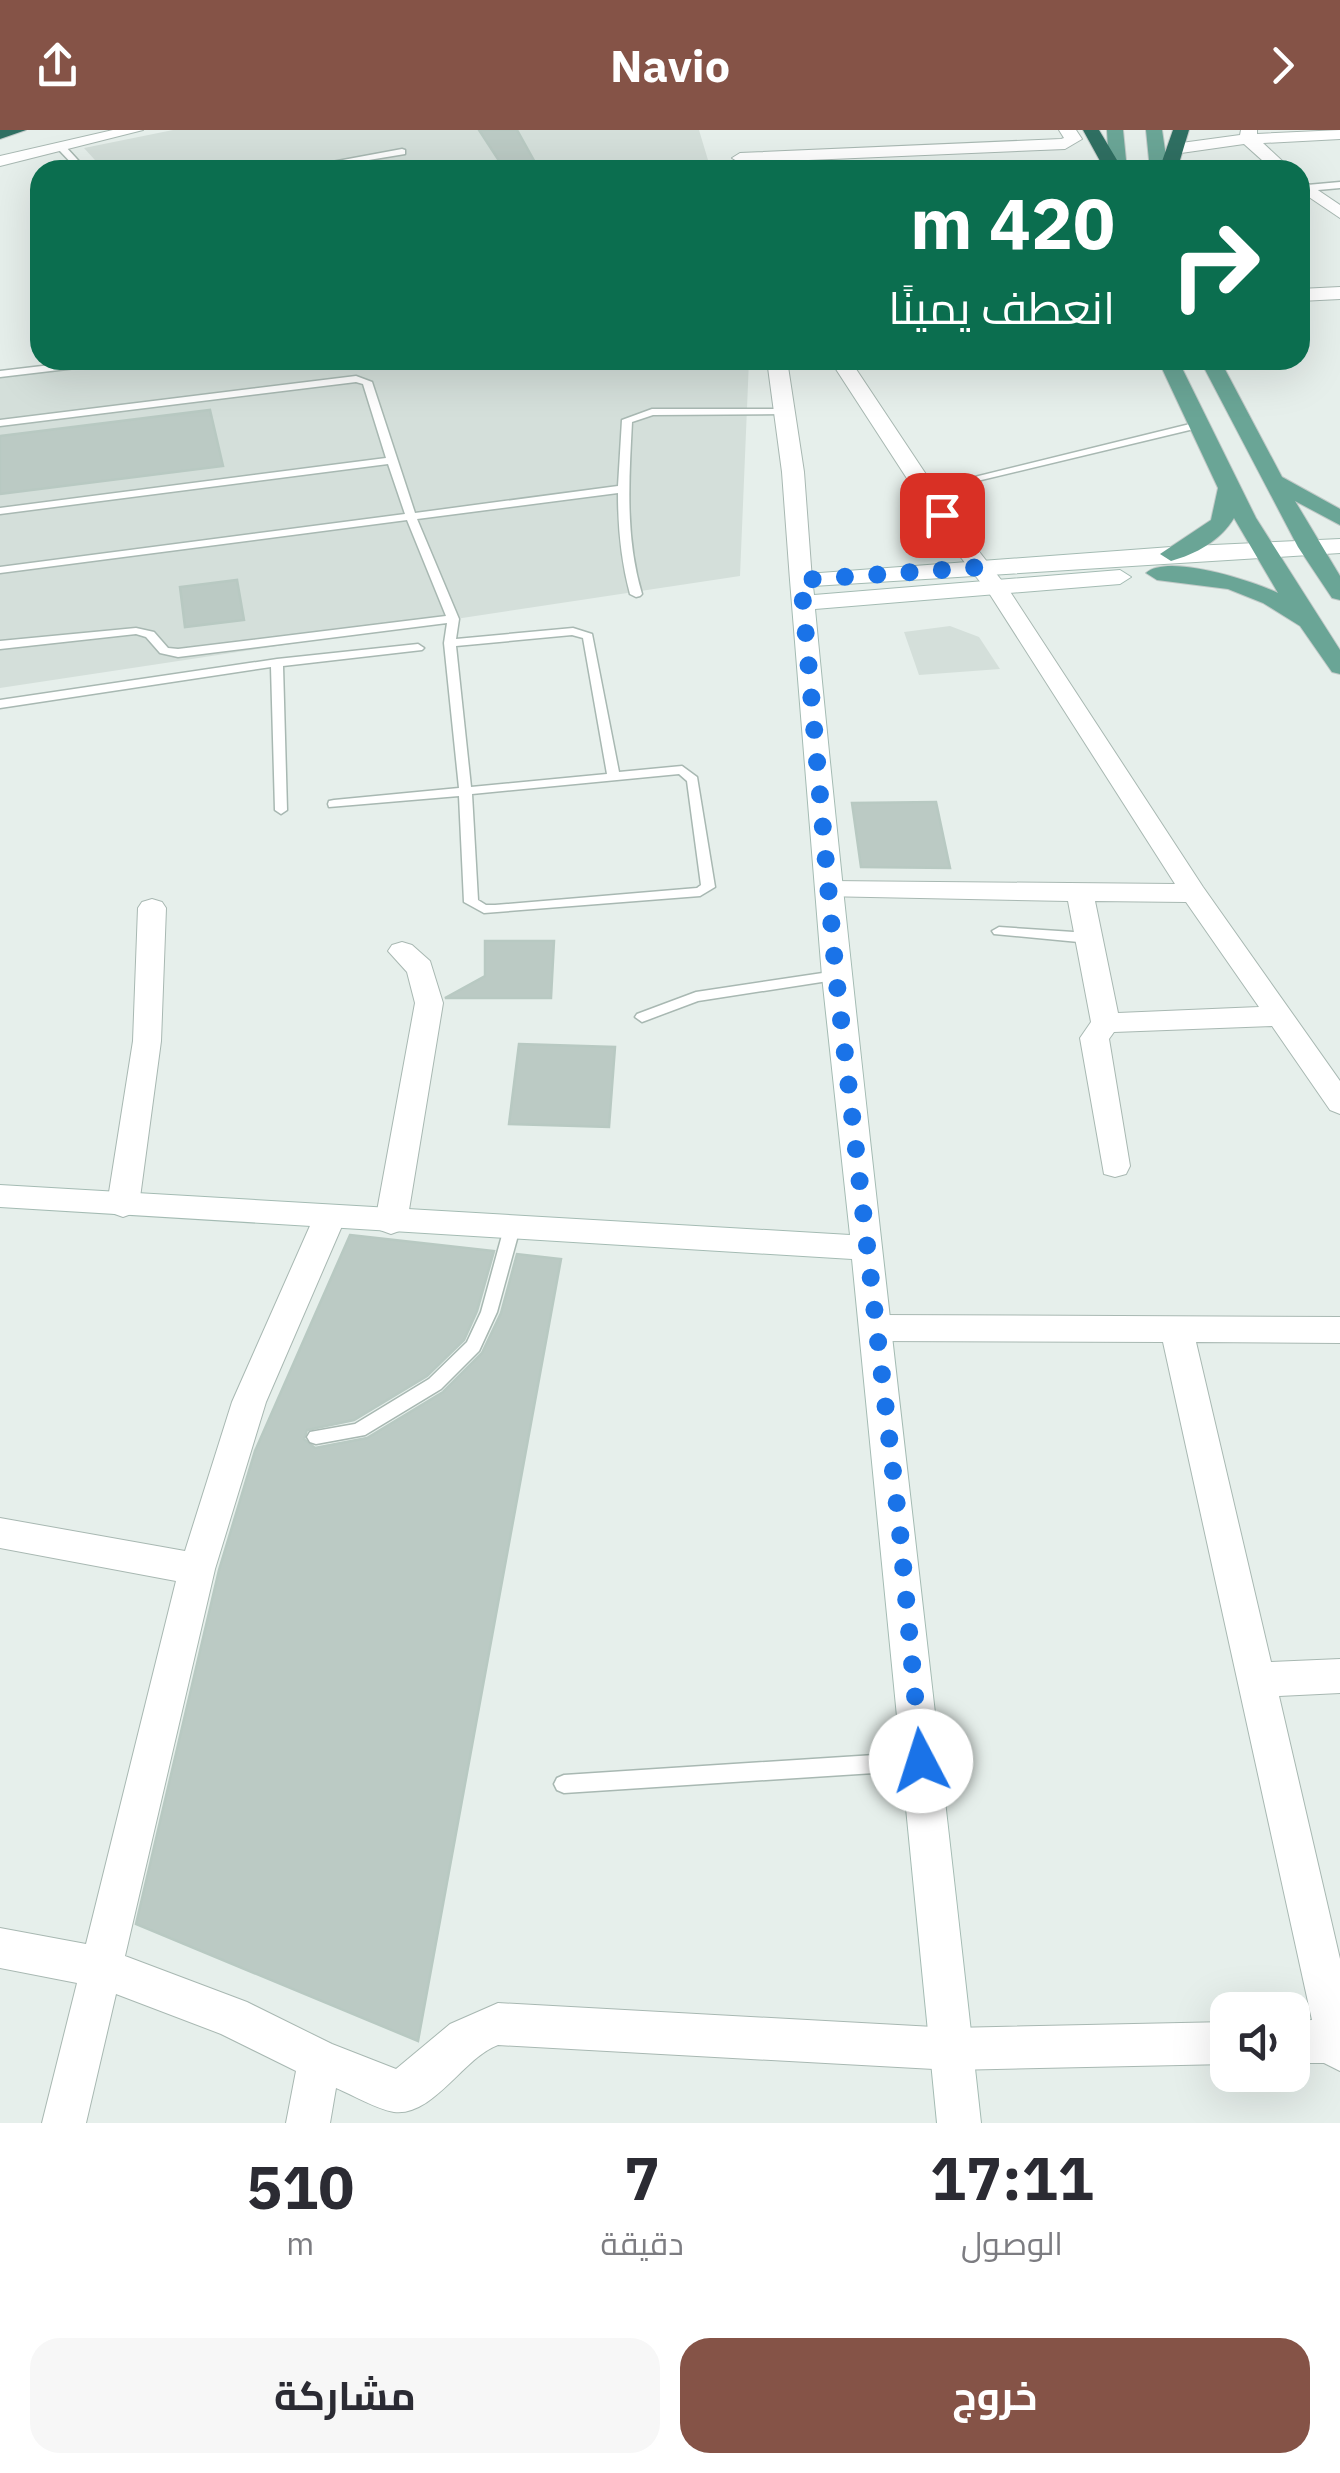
<!DOCTYPE html>
<html lang="ar">
<meta charset="utf-8">
<style>
body{margin:0;font-family:"IBM Plex Sans",Cairo,sans-serif;background:#f7f7f7;color:#2b2b33;direction:rtl;height:100vh;display:flex;flex-direction:column;font-size:38px;white-space:nowrap}
*{box-sizing:border-box;margin:0}
p{font-size:32px;color:#7c7c81}
.icon{flex:none;width:55px;height:55px;fill:none;stroke:currentColor;stroke-width:2;stroke-linecap:round;stroke-linejoin:round}
.map{position:relative;height:1993px;overflow:hidden;direction:ltr}
.sheet{display:flex;flex-direction:column;background:#fff;flex:1}
.sheet>*{flex:none}
.top-card{position:absolute;left:30px;top:30px;width:1280px;height:210px;border-radius:30px;box-shadow:0 10px 40px #0002;direction:rtl;background:#0b6e4f;color:#fff;overflow:hidden}
.buttons{position:absolute;left:1210px;top:1862px;display:grid;gap:20px}
.buttons a{display:grid;place-items:center;width:100px;height:100px;border-radius:20px;background:#fff;box-shadow:0 10px 40px #0002;font-size:50px}
.pin{position:absolute;display:grid;place-items:center;width:85px;height:85px;color:#fff;margin:-42px;border-radius:20px;box-shadow:0 5px 15px #0006}
.me{position:absolute;width:110px;margin:-55px;rotate:355deg;stroke-linejoin:round;filter:drop-shadow(0 0 8px #0008)}
.turn{display:flex;align-items:center;gap:35px;height:210px;padding:0 30px;font-size:45px}
.turn .icon{width:130px;height:130px;stroke-width:2.5}
.turn b{display:block;font-size:70px;line-height:85px}
.eta{display:flex;justify-content:space-evenly;align-items:center;height:170px;text-align:center}
.eta b{font-size:60px;font-weight:700;line-height:70px}
.primary-button{display:flex;gap:20px;margin-top:auto;padding:20px 30px}
.primary-button a{flex:1;height:115px;border-radius:30px;background:#855347;color:#fff;font-size:40px;font-weight:700;line-height:115px;text-align:center}
.primary-button a+a{background:#f7f7f7;color:#2b2b33}
header{display:flex;justify-content:space-between;align-items:center;height:130px;padding:0 30px;background:#855347;color:#fff;font-size:45px;font-weight:700}
.map>svg:first-child{display:block}
.built{fill:#d4dfda}
.building{fill:#bbcac4;stroke:#b8c9c2;stroke-width:2.5}
.lines{fill:none;stroke-linecap:round;stroke-linejoin:round}
.lane-casing{stroke:#a8b8b2;stroke-width:3}
.street-casing{stroke:#a8b8b2;stroke-width:2}
.secondary-casing{stroke:#a4bbb3;stroke-width:2}
.primary-casing{stroke:#c2cac8;stroke-width:2}
.highway-casing{stroke:#c2cac8;stroke-width:2}
.lane{fill:#fff;fill-rule:evenodd}
.street{fill:#fff;fill-rule:evenodd}
.secondary{fill:#fff;fill-rule:evenodd}
.primary{fill:#6aa596;fill-rule:evenodd}
.highway{fill:#2f6f62;fill-rule:evenodd}
.route{stroke:#1a73e8;stroke-width:18;stroke-dasharray:0 32.4}
</style>
<header><svg class="icon" aria-label="forward" viewBox="0 0 24 24"><path d="M9 5l7 7-7 7"/></svg>Navio<svg class="icon" aria-label="share" viewBox="0 0 24 24"><path d="M12 15V3M7 8l5-5 5 5M5 13v7h14v-7"/></svg></header>
<div class="map">
<svg width="1340" height="1993" viewBox="0 0 1340 1993">
<rect width="100%" height="100%" fill="#e6efeb"/>
<path class="built" d="M173,0H699L711,40H104L84,18Z
M121,230H749L740,446L0,558V245Z
M950,496L979,507L1000,539L919,545L904,502Z"/>
<path class="building" d="M479,0H517L537,36L505,40Z
M210,280L223,336L0,364V306Z
M237,450L244,490L185,497L180,457Z
M936,672L950,738L861,737L852,673Z
M485,811H554L551,868H445L485,846Z
M519,914L615,917L609,997L509,994Z
M350,1105L494,1121L477,1181L464,1210L427,1246L354,1290L307,1300L304,1309L315,1318L367,1308L443,1262L482,1223L501,1183L517,1124L561,1129L418,1911L136,1794L219,1440L255,1321Z"/>
<g class="lines">
<g class="lane-casing">
<path id="lane" d="M59,16H65L87,40H78L59,20Z
M402,19L405,20V24L308,40H289Z
M1340,52V58L1307,61L1303,58L1307,55Z
M93,230H123L118,233L0,247V241Z
M356,246L372,252L415,383L618,356L622,290L652,279H789V283L785,284L653,285L632,292C629,350 625,407 642,464L640,466L636,467L630,464C621,430 618,398 618,363L417,389L459,489L456,509L573,498L592,504L619,642L682,636L697,647L715,757L700,766L484,783L464,772L459,666L329,677L328,674L329,671L334,670L459,658L444,513L447,493L178,527L160,523L146,507L136,504L0,519V511L136,498L154,502L168,518L178,519L446,486L407,390L0,443V437L405,384L388,334L0,384V378L386,328L363,254L356,252L0,296V290ZM572,505L583,508L607,644L471,657L456,516ZM679,644L687,651L701,755L697,758L495,775H486L478,770L472,664Z
M1194,293L1199,296L1198,298L927,363L922,360Z
M418,514L424,518L422,520L283,536L287,680L281,684L275,680L271,537L0,578V570L277,529Z
M999,797L1089,803L1096,808L1089,813L994,804L992,801Z
M836,841L841,843L843,846L841,849L698,871L642,892L635,887L637,884L696,862Z
M512,1092L518,1094L520,1098L497,1182L479,1221L441,1259L365,1305L316,1314L310,1312L307,1307L310,1302L355,1294L429,1249L467,1212L481,1182L504,1098L506,1094Z
M921,1622L928,1625L931,1631L928,1637L921,1640L564,1663L557,1660L554,1654L557,1648L564,1645Z"/>
</g>
<g class="street-casing">
<path id="street" d="M113,0H143L0,36V26Z
M1059,0H1076L1082,9L1065,19L740,33L732,28L740,23L1061,9L1064,8Z
M1241,0H1257V4L1340,0V9L1263,13L1292,40H1273L1244,14L1174,24L1166,19L1174,14L1240,5Z
M1300,48L1340,75V88L1300,61Z
M1340,157V169L1300,171V159Z
M767,230H787L804,342L812,450L801,457L790,450L782,342Z
M830,230H850L967,406L1009,460L1203,757L1340,951V984L1330,980L1272,896L1114,902L1109,909L1130,1036L1126,1044L1115,1047L1104,1044L1080,908L1091,892L1068,771L821,766L817,760L821,754L830,751L1175,754L989,463L947,410ZM1095,771L1186,772L1259,877L1118,883Z
M152,769L162,772L166,778L161,911L139,1075L134,1083L123,1087L112,1083L107,1075L133,911L138,778L142,772Z
M402,812L412,815L430,831L443,873L407,1092L402,1100L391,1104L380,1100L375,1092L415,873L407,842L388,821L392,815Z
M329,1077L340,1081L345,1089L266,1272L215,1439L125,1826L247,1872L332,1914L396,1939L450,1894L498,1873L952,1898L1228,1892V1934L952,1940L498,1915C464,1927 433,1987 394,1982C376,1979 353,1965 336,1958L330,1993H286L296,1941L221,1904L116,1864L86,1993H42L77,1853L0,1838V1798L86,1814L176,1451L0,1418V1388L185,1421L232,1272L313,1089L318,1081Z
M877,1185L1340,1187V1213L1196,1212L1271,1532L1340,1529V1563L1279,1566L1340,1829V1941L1324,1933H1292V1891L1312,1890L1163,1212L877,1211L865,1207L861,1198L865,1189Z"/>
</g>
<g class="secondary-casing">
<path id="secondary" d="M1340,409V423L813,456L814,465L1120,440L1131,447L1120,454L815,479C863,984 926,1488 981,1993H937L852,1129L0,1077V1055L850,1105L822,846L790,450L793,445L1171,417Z"/>
</g>
<g class="primary-casing">
<path id="primary" d="M1107,0H1123L1127,40H1109Z
M1146,0H1162L1168,40H1150Z
M1158,230H1178L1256,388L1340,520V544L1332,542L1300,496L1263,473L1228,459L1157,450L1146,443C1167,423 1253,451 1278,463L1234,388C1220,411 1196,424 1171,431L1160,424L1211,390L1218,358Z
M1200,230H1220L1282,347L1340,379V395L1295,371L1340,446V470L1332,468L1298,417Z"/>
</g>
<g class="highway-casing">
<path id="highway" d="M0,0H26L0,9Z
M1083,0H1099L1123,40H1105Z
M1173,0H1189L1177,40H1159Z"/>
</g>
<use href="#lane" class="lane"/>
<use href="#street" class="street"/>
<use href="#secondary" class="secondary"/>
<use href="#primary" class="primary"/>
<use href="#highway" class="highway"/>
</g>
<g class="lines">
<path class="route" d="M921,1631L900,1402L836,846L801,450L982,437L942,385"/>
</g>
</svg>
<div class="buttons">
<a><svg class="icon" aria-label="sound" viewBox="0 0 24 24"><path d="M4 9h4l5-4v14l-5-4H4zM17 9q2 3 0 6"/></svg></a>
</div>
<div class="pin" style="left:942px;top:385px;background:#d93025"><svg class="icon" aria-label="arrive" viewBox="0 0 24 24"><path d="M6 21V4h12l-3 4 3 4H6"/></svg></div>
<svg class="me" style="left:921px;top:1631px" viewBox="-20 -20 40 40"><circle r="19" fill="#fff"/><path d="M0-13L10 11 0 6-10 11z" fill="#1a73e8"/></svg>
<div class="top-card">
<div class="turn"><svg class="icon" aria-label="right" viewBox="0 0 24 24"><path d="M7 20v-9h11M14 6l5 5-5 5"/></svg><div><b>420 m</b>انعطف يمينًا</div></div>
</div>
</div>
<section class="sheet">
<div class="eta">
<div><b>17:11</b><p>الوصول</p></div>
<div><b>7</b><p>دقيقة</p></div>
<div><b>510</b><p>m</p></div>
</div>
<div class="primary-button"><a>خروج</a><a>مشاركة</a></div>
</section>
